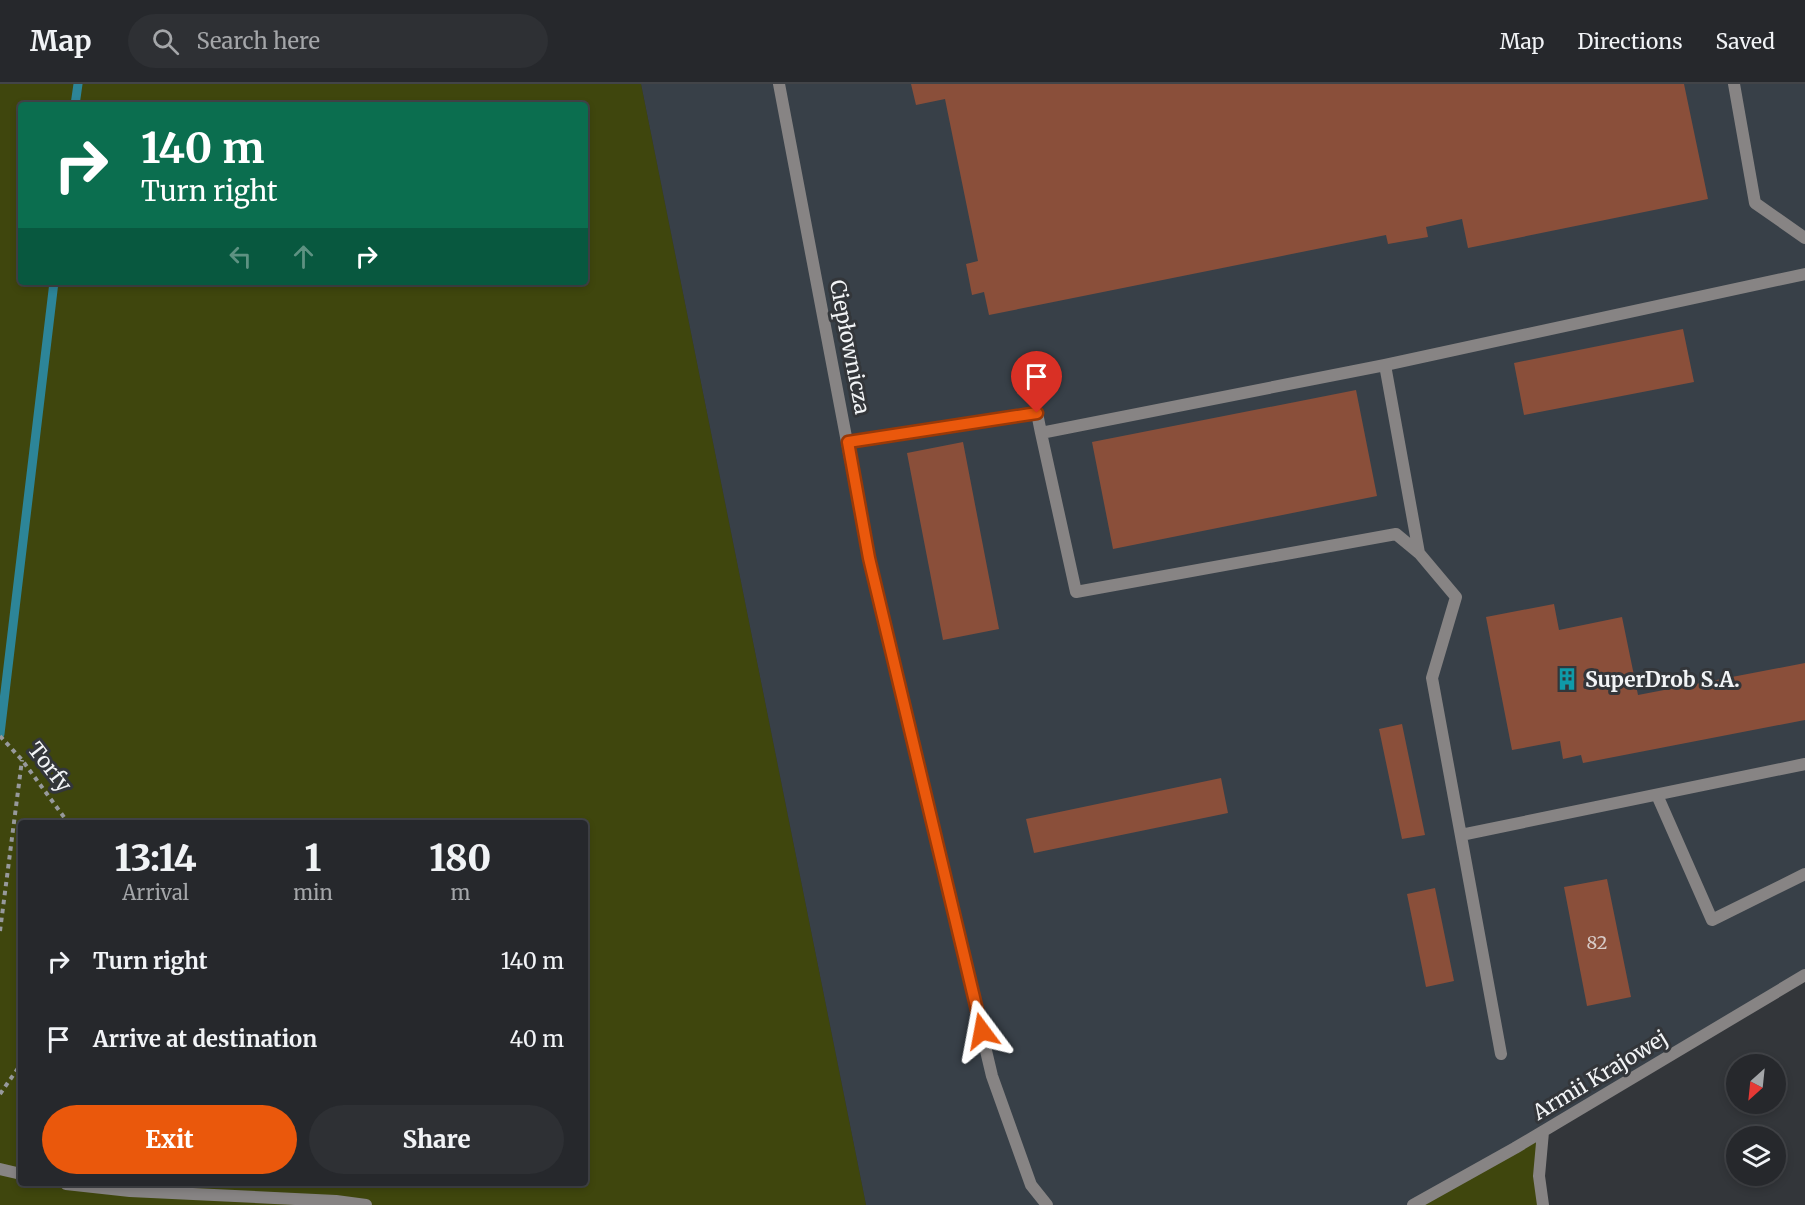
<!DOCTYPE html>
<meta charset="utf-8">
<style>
body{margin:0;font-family:Merriweather,serif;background:#2e3034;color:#f1f3f6;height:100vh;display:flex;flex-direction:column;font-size:22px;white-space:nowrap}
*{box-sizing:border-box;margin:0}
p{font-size:20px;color:#a4a6a9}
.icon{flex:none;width:33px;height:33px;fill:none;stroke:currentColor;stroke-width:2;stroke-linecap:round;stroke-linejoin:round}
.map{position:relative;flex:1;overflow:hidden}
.panel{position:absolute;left:18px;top:736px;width:570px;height:366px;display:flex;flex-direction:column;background:#26282c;border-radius:6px;box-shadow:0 3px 9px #0003,0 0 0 2px #424448}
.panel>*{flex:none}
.banner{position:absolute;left:18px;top:18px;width:570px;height:183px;border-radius:6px;box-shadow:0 3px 9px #0003,0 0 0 2px #424448;background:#0b6e4f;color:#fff;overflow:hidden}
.needle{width:39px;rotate:207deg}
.tools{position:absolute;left:1726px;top:970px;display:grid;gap:12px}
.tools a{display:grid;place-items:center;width:60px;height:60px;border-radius:50%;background:#26282c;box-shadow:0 3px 9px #0003,0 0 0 2px #424448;font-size:30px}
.pin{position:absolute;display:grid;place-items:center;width:51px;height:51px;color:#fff;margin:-62px -26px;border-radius:50% 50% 50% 0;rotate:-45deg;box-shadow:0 0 6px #0007}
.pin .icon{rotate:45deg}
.me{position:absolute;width:66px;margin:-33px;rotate:347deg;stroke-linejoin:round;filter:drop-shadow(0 0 4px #0008)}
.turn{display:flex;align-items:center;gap:21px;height:126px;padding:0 24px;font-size:27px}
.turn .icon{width:78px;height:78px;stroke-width:2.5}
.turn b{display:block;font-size:42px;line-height:51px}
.lanes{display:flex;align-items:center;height:57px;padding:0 24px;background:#0003;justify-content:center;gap:30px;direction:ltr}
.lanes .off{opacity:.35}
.eta{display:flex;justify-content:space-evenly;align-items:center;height:102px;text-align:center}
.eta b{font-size:36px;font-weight:800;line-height:42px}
.primary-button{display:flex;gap:12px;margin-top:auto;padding:12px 24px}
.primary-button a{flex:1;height:69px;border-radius:36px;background:#ea580c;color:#fff;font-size:24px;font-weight:800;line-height:69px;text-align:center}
.primary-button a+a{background:#2e3034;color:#f1f3f6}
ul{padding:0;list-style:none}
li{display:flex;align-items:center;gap:18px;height:78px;padding:0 24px}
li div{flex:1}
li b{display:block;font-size:22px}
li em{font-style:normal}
header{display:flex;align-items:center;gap:36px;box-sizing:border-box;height:84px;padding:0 30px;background:#26282c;border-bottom:2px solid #424448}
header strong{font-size:28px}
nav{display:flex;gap:33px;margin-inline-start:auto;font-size:21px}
.search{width:420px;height:54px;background:#2e3034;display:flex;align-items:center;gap:15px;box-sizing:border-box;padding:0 21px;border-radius:33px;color:#a4a6a9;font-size:22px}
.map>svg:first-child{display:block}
.built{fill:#384048}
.green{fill:#3f460d;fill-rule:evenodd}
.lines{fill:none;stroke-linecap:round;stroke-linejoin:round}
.stream{stroke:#2d8598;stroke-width:9}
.building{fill:#8a4f3a}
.path{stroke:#97999c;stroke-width:4;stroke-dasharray:4.5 4.5;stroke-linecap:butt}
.lane{stroke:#878484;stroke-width:12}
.street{stroke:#878484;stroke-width:12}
.route-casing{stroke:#983908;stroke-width:15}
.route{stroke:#ea580c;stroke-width:10}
.labels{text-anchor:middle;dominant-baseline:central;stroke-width:6;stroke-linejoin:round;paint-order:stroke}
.number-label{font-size:18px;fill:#d8cbc7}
.street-label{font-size:21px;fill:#f2f4f6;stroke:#33363a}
.poi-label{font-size:21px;font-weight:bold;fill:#f2f4f6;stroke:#33363a;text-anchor:start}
</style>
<header>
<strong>Map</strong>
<div class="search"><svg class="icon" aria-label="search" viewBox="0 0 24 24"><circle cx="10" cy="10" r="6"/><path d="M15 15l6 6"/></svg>Search here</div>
<nav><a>Map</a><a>Directions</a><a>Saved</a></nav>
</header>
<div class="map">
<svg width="1805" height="1121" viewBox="0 0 1805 1121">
<rect width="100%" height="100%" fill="#33363a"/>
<path class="built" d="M641,0H1805V891L1412,1121H866Z"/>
<path class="green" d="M0,0H641L866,1121H0ZM21,21H585V198H21ZM21,740H585V1100H21Z
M1543,1048V1121H1413Z"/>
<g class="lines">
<path class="stream" d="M75,21L78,0
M0,650L54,198"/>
</g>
<path class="building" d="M911,0H1684L1708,115L1468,164L1462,135L1426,143L1428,153L1388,160L1386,151L989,231L984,208L972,211L966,180L978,177L945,15L916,21Z
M1683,245L1694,298L1524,331L1514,279Z
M1356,306L1377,412L1113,465L1092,358Z
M963,358L999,545L943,556L907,369Z
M1554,520L1559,546L1622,533L1638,611L1805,579V636L1583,679L1581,671L1563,675L1560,657L1512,666L1486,533Z
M1402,640L1425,751L1402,755L1379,645Z
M1221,694L1228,729L1034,769L1026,735Z
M1607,795L1631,913L1587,922L1564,803Z
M1435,804L1454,897L1426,903L1407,810Z"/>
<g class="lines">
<path class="path" d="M0,652L22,676L69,740
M0,847L22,676
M0,1010L21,980"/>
<path class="lane" d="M779,0L869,474L992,992L1031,1101L1047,1121
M1734,0L1755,119L1805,154
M1385,281L1419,469
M848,358L1037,329L1041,349
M1657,711L1712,836L1805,790
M1461,751L1805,680
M1501,970L1432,594L1456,513L1419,469L1396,450L1076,508L1041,349L1385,281L1805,190"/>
<path class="street" d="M1543,1048L1539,1092L1543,1121
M0,1085L21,1090
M66,1100L130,1107L336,1117L366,1121
M1413,1121L1515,1064L1805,891"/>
</g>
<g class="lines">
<g class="route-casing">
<path id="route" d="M982,947L869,474L848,358L1037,329"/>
</g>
<use href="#route" class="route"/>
</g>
<defs>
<g id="building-bare" transform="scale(1.8)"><path d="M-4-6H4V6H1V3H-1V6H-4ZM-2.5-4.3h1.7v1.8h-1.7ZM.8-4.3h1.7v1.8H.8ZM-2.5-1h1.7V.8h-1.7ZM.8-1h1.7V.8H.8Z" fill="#0f9aa8" stroke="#33363a" stroke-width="2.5" paint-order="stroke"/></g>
</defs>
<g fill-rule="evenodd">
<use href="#building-bare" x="1567" y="595"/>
</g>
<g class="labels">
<g class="number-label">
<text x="1597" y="858">82</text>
</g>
<g class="street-label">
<text transform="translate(850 263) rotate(79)">Ciepłownicza</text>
<text transform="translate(50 683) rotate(52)">Torfy</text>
<text transform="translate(1600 991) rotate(-31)">Armii Krajowej</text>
</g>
<g class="poi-label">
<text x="1585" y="595">SuperDrob S.A.</text>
</g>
</g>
</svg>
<div class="tools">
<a><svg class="needle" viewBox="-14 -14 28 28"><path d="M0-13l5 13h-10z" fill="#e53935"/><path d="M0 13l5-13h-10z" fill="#a4a6a9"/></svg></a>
<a><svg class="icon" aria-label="layers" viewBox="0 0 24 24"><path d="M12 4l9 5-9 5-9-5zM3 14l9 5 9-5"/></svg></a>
</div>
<div class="pin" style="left:1037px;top:329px;background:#d93025"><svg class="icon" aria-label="arrive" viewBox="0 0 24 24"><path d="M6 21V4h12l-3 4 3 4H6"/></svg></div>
<svg class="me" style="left:982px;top:947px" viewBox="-20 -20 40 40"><path d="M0-17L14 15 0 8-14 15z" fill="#ea580c" stroke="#fff" stroke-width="4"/></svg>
<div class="banner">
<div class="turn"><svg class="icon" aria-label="right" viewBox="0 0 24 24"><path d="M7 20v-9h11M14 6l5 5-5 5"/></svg><div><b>140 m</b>Turn right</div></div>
<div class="lanes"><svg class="icon off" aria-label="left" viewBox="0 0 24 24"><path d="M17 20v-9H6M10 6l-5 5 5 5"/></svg><svg class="icon off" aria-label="ahead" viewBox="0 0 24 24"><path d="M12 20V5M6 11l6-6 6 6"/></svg><svg class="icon" aria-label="right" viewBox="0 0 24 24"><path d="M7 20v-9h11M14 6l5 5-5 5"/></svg></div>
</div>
<section class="panel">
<div class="eta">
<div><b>13:14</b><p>Arrival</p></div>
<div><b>1</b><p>min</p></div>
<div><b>180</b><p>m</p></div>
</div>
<ul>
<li><svg class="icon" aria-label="right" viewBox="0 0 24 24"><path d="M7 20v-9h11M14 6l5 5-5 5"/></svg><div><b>Turn right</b></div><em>140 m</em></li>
<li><svg class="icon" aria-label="arrive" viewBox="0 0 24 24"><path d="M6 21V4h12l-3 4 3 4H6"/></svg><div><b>Arrive at destination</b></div><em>40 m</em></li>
</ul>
<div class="primary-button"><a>Exit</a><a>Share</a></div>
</section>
</div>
